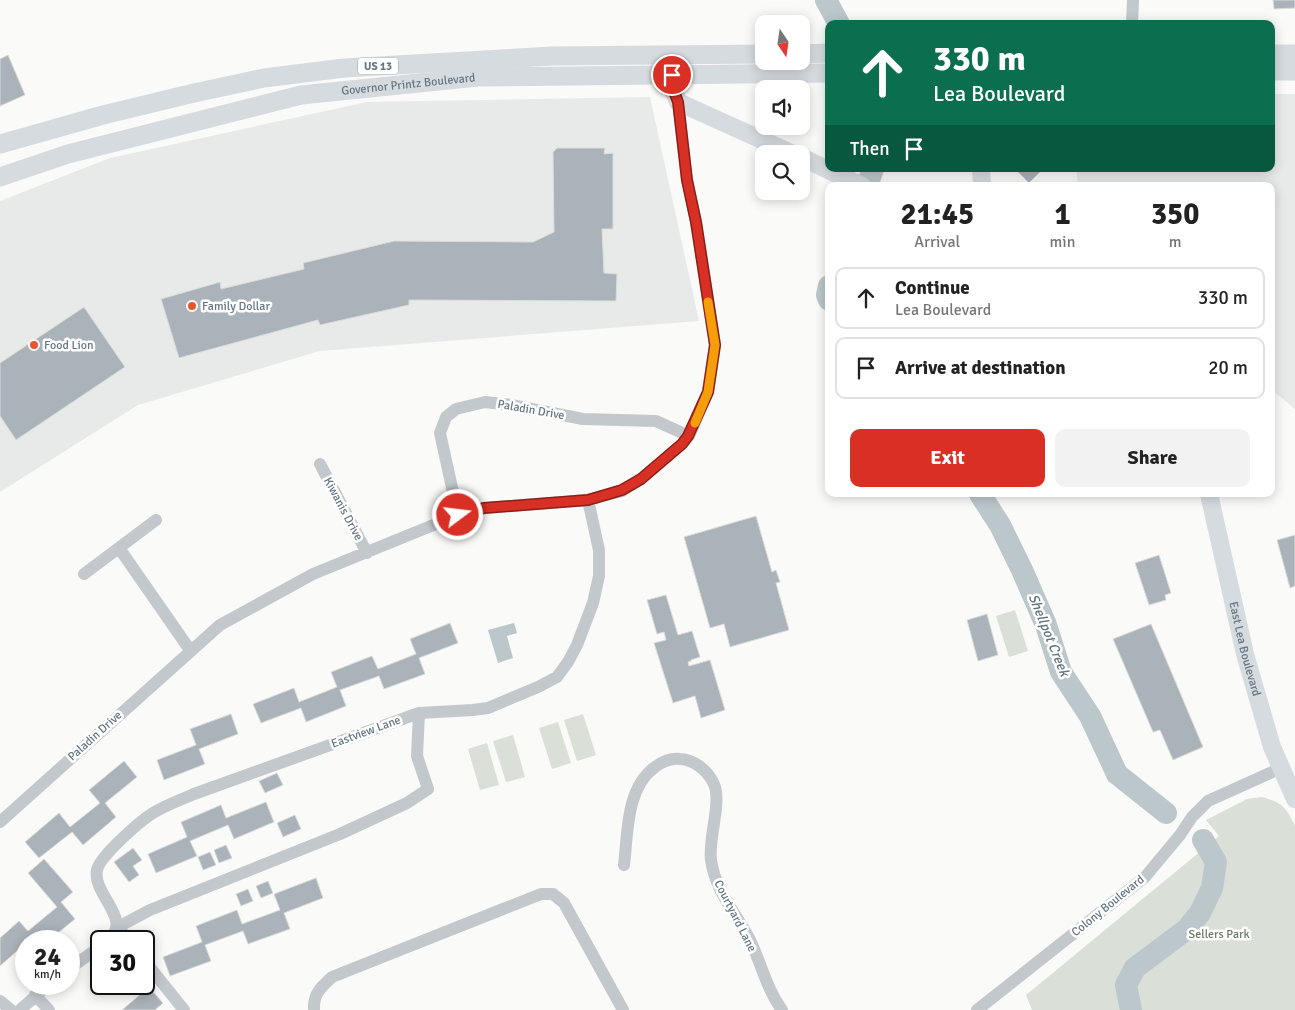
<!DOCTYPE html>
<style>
body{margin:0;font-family:Signika,sans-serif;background:#f2f2f2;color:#222;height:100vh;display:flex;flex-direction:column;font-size:19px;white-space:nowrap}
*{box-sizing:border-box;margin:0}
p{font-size:16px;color:#767676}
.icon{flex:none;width:28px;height:28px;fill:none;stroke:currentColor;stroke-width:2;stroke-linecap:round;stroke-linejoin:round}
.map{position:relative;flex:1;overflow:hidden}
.drawer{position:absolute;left:825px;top:182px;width:450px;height:315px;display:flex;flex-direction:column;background:#fff;border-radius:10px;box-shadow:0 2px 12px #0003}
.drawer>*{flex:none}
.guide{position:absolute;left:825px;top:20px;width:450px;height:152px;border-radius:10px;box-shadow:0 2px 12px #0003;background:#0b6e4f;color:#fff;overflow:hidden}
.needle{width:32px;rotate:167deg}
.fabs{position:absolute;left:755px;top:15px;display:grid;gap:10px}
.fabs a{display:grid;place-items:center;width:55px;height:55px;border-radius:10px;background:#fff;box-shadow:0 2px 12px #0003;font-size:25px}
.speed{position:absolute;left:15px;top:930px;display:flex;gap:10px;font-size:25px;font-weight:700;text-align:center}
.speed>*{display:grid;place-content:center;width:65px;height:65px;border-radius:50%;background:#fff;box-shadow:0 2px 12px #0003;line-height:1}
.speed small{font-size:12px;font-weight:400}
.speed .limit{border:2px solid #111;border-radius:8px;background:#fff;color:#111}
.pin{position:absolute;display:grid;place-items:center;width:42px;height:42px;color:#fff;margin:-21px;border:2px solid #fff;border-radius:50%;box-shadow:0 1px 5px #0007}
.me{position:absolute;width:55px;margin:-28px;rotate:75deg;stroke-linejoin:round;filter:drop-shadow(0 0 4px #0008)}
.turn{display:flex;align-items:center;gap:18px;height:105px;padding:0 25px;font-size:22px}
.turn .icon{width:65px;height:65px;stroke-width:2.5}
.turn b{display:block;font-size:35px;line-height:42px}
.then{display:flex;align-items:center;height:48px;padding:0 25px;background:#0003;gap:10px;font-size:19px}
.eta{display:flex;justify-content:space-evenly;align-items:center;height:85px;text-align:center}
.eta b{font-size:30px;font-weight:700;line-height:35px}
.button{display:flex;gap:10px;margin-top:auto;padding:10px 25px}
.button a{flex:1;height:58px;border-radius:10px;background:#d93025;color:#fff;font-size:20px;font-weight:700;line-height:58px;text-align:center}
.button a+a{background:#f2f2f2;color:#222}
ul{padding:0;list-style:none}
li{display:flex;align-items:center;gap:15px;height:62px;margin:0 10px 8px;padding:0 15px;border:2px solid #e0e0e0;border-radius:10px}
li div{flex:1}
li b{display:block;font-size:19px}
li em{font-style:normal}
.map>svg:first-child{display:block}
.built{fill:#e8e9e9}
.green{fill:#dadfd7}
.water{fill:#bbc7cb}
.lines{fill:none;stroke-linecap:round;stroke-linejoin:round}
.river{stroke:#bbc7cb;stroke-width:22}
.building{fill:#aab3b9;stroke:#dcdcda}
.street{stroke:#c3c8cc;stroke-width:12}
.secondary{stroke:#d6dbdf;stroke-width:18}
.primary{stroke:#d6dbdf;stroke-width:19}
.route-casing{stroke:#8d1f18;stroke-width:12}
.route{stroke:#d93025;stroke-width:9}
.slow{stroke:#f59e0b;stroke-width:9}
.poi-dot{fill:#e4572e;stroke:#fff;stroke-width:2}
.labels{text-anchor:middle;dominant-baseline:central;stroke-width:5;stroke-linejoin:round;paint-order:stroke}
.shield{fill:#fff;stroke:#939fa8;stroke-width:1}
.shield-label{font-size:11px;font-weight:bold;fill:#657683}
.street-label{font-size:12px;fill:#657683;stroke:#fff}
.poi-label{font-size:12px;fill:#657683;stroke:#fff;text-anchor:start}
.park-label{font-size:12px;fill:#687a64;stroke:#fff}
.water-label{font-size:14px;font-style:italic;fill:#60757c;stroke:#fff}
</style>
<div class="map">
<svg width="1295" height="1010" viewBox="0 0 1295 1010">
<rect width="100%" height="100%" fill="#fafaf8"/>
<path class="built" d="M1271,94H1295V409L1271,389V186H1077V169H1271Z
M650,97L699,321L320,351L138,405L0,492V201L110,158L367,102Z"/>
<path class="green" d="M1015,610L1028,651L1009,657L996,616Z
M583,714L596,755L577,761L564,720Z
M558,722L571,763L552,769L539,728Z
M513,735L525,777L506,782L493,741Z
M487,743L499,785L480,790L468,749Z
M1262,797C1282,803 1285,806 1295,825V1010H1032L1026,995L1219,836L1206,820L1247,799Z"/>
<path class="water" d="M514,623L517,633L507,636L513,658L498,663L488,630Z"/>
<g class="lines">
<path class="river" d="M826,0L839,24
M867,186L873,169
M829,286L827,295L829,300
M980,494L1000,525L1022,570L1046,625L1061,672L1090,716L1117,774L1166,813
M1131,1010L1126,985L1135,968L1187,929L1200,913L1212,888L1216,862L1203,840"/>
</g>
<path class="building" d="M1273,0H1295V8L1274,9Z
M8,55L25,95L0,106V59Z
M557,148H605L604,154L613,153V229H602L604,273L617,274L616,301L409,300V305L320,325L318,320L179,358L161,299L220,282L221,289L304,269L303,263L394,241L533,242L554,232L553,152Z
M1015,169H1043L1029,183Z
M84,307L125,367L16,440L0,416V363Z
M756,516L772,572L776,570L780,582L776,583L789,630L730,647L724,624L710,628L684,537Z
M1295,535V586L1290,588L1277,540Z
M1159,555L1171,593L1165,595L1166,600L1149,605L1135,563Z
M666,595L678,635L692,631L700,657L691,660V661L688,662L689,666L710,660L725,710L701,718L695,696L673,703L654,643L666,640L664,632L657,634L647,600Z
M987,614L998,655L978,661L967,620Z
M450,623L458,643L419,658L425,674L384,689L379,676L340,690L346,706L306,722L301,708L261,723L253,704L294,688L299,702L337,687L331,672L372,656L378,669L416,654L410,639Z
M1151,624L1203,747L1173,760L1160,730L1153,732L1113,639Z
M231,714L238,734L199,749L205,764L164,780L157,760L196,745L190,729Z
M124,761L137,777L105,803L116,817L83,845L72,832L39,858L25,842L59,813L70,827L100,803L89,790Z
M277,773L283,785L265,793L259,781Z
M266,802L274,822L234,839L228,825L190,841L197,856L156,873L148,854L187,837L181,822L221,805L226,818Z
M295,815L301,829L283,837L277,823Z
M226,845L232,858L219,863L214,850Z
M133,848L142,860L133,866L139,875L129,882L114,862Z
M210,852L216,865L203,870L198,857Z
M44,859L73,892L61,902L75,919L48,941H36L33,938L26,941V943L0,966V938L19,921L28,931L57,907L28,873Z
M316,878L323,898L284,913L290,929L248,944L243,931L205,945L211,961L170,976L163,957L202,942L196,926L237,910L242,924L280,910L274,894Z
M268,881L273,893L261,898L256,886Z
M248,889L253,901L241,906L236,894Z
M149,987L163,1003L155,1010H122Z"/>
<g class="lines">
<path class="street" d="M1132,24L1133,0
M320,464L367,553
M458,515L440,433L446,417L456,409L485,402L511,405L583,419L656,421L689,436
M119,548L190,650
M84,574L156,520
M0,822L220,625L313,574L458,515L484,508L588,500L622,491L641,479L682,444L689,436L708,392L715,345L696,222L687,180L678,102
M624,865C628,832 626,788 655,767C662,762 671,758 680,759C694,760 706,769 713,782C723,800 708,837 711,860C715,890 735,912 749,938C761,962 766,988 782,1010
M107,941C135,920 92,895 97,870C100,856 140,821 153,813C166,805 180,800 194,794L419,713L473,710L488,708L538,687L557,677L568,662L577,645L593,603L599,576V550L588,500
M129,941L118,927L150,910L340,834L407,803L428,789L417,756L419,713
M144,960L184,1010
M69,969L101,946
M35,995L49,1010
M0,1001L11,1010
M20,1010L49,984
M314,1010C313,994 321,987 332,977L541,894H553L564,903L623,1010
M977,1010L1145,877L1180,835L1192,817L1208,801L1281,768"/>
<g class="secondary">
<path d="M673,75L672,86L678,102L793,154"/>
<path d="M801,157L862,186"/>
<path d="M981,169L982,186"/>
<path id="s1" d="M1209,494L1245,654L1272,747L1295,799"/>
</g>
<g class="primary">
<path d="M801,54L829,53"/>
<path d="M1271,54H1295"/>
<path d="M1271,71H1295"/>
<path d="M0,144L103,115L194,93L264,78L344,68L552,56L764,54"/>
<path id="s2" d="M0,177L68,154L301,95L478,77L829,73"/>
</g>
</g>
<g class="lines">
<g class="route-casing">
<path id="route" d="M458,515L484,508L588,500L622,490L641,479L682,444L688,436L708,392L715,345L696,222L687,180L678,102L672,86V75"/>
</g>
<use href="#route" class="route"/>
<path class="slow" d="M695,423L708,392L715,345L708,302"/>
</g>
<g class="poi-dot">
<circle cx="192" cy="306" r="5"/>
<circle cx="34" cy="345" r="5"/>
</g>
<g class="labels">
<rect class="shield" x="358" y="57.5" width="40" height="17" rx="4"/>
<g class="shield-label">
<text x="378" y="66">US 13</text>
</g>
<g class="street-label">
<text stroke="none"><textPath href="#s2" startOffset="420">Governor Printz Boulevard</textPath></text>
<text transform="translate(531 410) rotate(10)">Paladin Drive</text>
<text transform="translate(343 509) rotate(62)">Kiwanis Drive</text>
<text stroke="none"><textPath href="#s1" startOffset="159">East Lea Boulevard</textPath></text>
<text transform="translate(366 732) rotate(-20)">Eastview Lane</text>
<text transform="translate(95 736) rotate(-42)">Paladin Drive</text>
<text transform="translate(1108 906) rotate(-39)">Colony Boulevard</text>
<text transform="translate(735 916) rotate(63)">Courtyard Lane</text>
</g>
<g class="poi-label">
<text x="202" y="306">Family Dollar</text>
<text x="44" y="345">Food Lion</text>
</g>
<g class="park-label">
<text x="1219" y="934">Sellers Park</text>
</g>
<g class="water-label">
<text transform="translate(1049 635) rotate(68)">Shellpot Creek</text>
</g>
</g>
</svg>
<div class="fabs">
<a><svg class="needle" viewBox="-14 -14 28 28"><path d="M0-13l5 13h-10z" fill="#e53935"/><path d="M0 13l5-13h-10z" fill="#767676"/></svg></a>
<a><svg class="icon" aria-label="sound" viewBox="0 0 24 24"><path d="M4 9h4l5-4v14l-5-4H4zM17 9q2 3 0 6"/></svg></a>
<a><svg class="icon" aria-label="search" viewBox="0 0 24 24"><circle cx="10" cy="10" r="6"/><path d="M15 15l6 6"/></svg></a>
</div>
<div class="speed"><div>24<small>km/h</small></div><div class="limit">30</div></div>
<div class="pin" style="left:672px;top:75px;background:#d93025"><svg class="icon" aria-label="arrive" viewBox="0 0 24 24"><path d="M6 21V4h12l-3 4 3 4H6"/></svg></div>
<svg class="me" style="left:458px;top:515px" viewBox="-20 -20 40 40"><circle r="17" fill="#d93025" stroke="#fff" stroke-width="3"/><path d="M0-11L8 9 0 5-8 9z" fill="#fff"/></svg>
<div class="guide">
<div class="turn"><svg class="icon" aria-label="ahead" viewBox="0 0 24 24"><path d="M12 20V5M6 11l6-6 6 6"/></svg><div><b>330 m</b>Lea Boulevard</div></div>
<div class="then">Then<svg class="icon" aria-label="arrive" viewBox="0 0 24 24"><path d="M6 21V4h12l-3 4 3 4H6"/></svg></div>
</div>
<section class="drawer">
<div class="eta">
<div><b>21:45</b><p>Arrival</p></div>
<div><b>1</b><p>min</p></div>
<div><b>350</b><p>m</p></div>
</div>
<ul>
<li><svg class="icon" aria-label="ahead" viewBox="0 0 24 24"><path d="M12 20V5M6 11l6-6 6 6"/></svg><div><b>Continue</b><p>Lea Boulevard</p></div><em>330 m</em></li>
<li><svg class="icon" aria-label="arrive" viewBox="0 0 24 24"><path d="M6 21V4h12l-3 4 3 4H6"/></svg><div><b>Arrive at destination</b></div><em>20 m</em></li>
</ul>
<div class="button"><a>Exit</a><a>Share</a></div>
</section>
</div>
